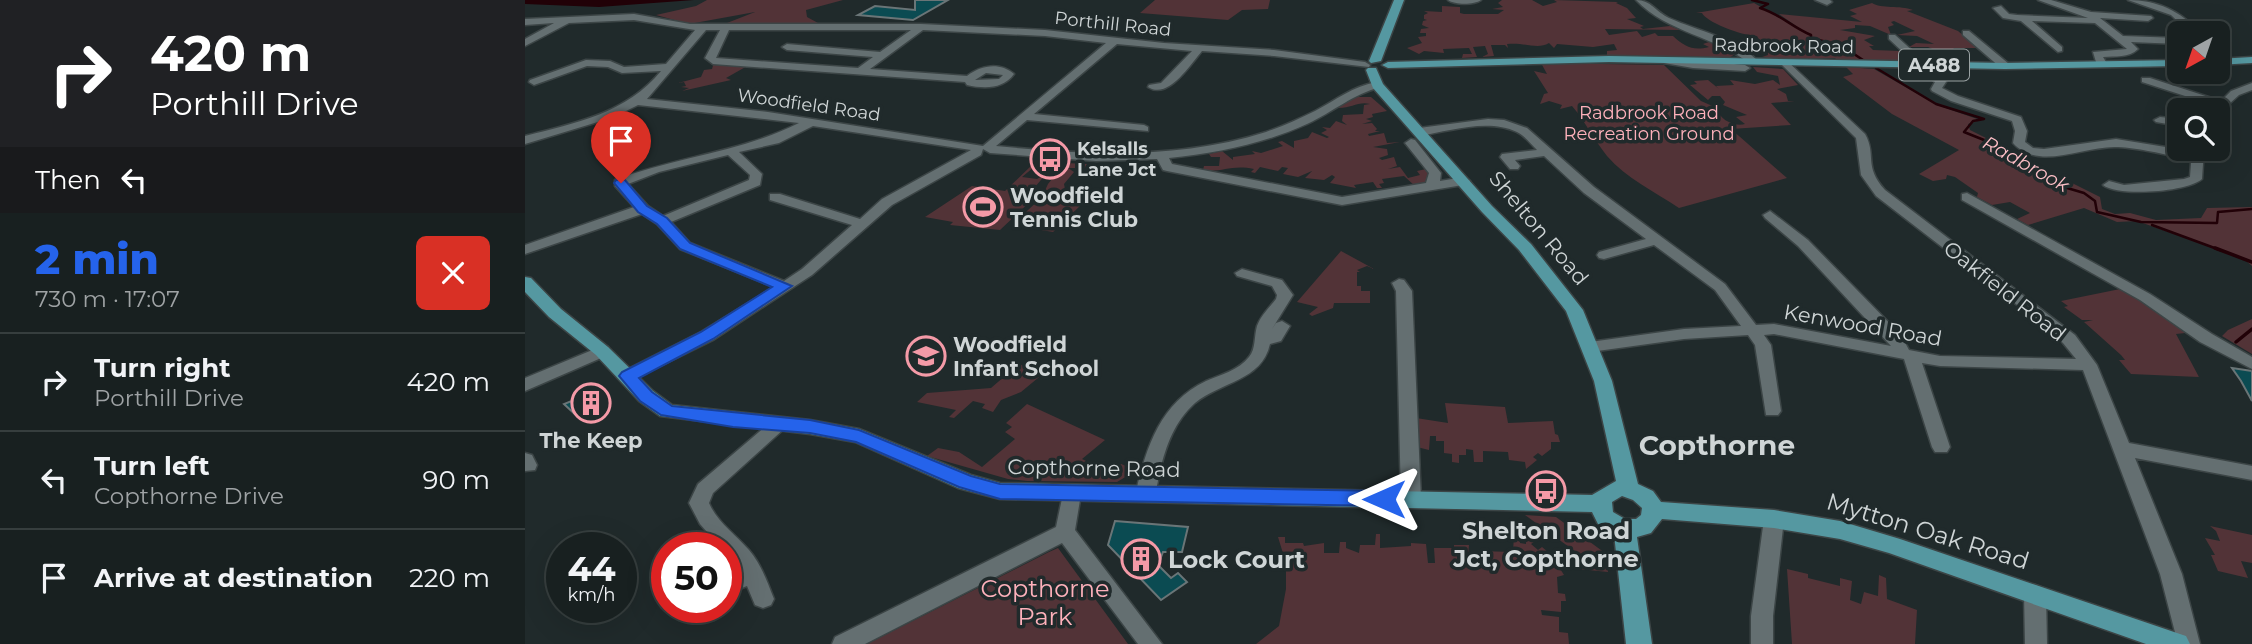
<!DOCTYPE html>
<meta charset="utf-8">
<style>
body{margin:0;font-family:Montserrat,sans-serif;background:#252d2d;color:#f1f3f6;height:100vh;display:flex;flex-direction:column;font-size:26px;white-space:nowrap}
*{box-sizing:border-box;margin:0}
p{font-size:23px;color:#9fa3a5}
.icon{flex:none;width:38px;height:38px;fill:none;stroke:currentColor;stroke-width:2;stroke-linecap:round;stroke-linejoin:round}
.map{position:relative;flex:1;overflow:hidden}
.side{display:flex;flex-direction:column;background:#182020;width:525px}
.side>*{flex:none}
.hud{background:#202124;color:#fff;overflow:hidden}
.needle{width:46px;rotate:220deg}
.fabs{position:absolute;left:1642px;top:21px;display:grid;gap:14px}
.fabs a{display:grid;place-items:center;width:63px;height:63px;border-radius:10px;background:#182020;box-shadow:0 7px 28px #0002,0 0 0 2px #363e3e;font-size:35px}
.speed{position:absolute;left:21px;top:532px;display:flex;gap:14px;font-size:35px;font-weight:700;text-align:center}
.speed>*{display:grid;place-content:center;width:91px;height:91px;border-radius:50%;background:#182020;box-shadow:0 7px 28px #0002,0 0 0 2px #363e3e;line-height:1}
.speed small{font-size:18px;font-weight:400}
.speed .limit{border:10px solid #d22;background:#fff;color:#111}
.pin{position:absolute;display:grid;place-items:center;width:60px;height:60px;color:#fff;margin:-72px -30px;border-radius:50% 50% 50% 0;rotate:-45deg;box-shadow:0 0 7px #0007}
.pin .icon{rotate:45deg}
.me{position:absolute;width:77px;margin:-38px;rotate:270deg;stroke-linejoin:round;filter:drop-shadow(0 0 5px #0008)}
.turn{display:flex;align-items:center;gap:24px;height:147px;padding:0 35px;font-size:32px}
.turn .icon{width:91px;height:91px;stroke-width:2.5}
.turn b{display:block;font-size:49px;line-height:60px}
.then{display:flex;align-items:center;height:66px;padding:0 35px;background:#0003;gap:14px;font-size:26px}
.round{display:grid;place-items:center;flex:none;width:74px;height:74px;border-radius:10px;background:#252d2d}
.headline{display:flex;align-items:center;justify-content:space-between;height:119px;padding:0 35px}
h1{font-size:42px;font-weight:800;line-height:52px;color:#2563eb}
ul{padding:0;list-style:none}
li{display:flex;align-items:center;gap:21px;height:98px;padding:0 35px;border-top:2px solid #363e3e}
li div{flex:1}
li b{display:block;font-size:26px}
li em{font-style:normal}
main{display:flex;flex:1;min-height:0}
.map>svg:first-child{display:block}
.green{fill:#523337}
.water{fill:#210107}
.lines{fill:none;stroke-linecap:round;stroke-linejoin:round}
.stream-far1{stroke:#210107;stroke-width:2.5}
.stream{stroke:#210107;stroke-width:3.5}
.building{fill:#0b4b52;stroke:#6a7577;stroke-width:2}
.minor-casing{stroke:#3c4546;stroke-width:3}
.major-casing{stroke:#3c4546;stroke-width:3}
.minor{fill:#646f71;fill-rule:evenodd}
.major{fill:#5598a1;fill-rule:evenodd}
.route{fill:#2563eb;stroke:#184099;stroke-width:2}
.labels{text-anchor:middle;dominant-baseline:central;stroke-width:7;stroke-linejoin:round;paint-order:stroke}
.far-street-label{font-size:18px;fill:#cfd5d6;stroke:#202a2b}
.far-park-label{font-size:18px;fill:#feb1bb;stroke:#202a2b}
.far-poi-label{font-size:18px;font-weight:bold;fill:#cfd5d6;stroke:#202a2b;text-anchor:start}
.shield{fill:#202a2b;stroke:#9aa2a3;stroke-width:2}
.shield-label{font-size:19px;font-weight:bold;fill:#cfd5d6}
.far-water-label{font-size:19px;font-style:italic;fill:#fdbfc6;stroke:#202a2b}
.poi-label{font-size:21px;font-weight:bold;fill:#cfd5d6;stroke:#202a2b;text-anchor:start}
.street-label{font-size:21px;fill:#cfd5d6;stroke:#202a2b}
.near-poi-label{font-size:24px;font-weight:bold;fill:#cfd5d6;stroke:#202a2b}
.near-street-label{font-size:24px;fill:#cfd5d6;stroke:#202a2b}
.near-park-label{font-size:24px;fill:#feb1bb;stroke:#202a2b}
.district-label{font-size:28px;font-weight:bold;fill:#cfd5d6;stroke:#202a2b}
</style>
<main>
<section class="side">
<div class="hud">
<div class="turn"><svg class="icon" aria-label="right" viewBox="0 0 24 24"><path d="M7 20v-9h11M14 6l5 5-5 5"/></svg><div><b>420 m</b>Porthill Drive</div></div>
<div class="then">Then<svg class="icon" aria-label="left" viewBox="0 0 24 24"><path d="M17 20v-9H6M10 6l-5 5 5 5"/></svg></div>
</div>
<div class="headline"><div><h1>2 min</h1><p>730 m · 17:07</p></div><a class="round" style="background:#d93025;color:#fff"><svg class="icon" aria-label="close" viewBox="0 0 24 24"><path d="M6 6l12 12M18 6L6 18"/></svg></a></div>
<ul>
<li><svg class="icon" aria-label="right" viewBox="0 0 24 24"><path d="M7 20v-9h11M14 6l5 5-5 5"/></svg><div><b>Turn right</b><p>Porthill Drive</p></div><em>420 m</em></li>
<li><svg class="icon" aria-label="left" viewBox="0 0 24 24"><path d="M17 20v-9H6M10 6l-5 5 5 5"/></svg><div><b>Turn left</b><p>Copthorne Drive</p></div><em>90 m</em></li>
<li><svg class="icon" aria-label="arrive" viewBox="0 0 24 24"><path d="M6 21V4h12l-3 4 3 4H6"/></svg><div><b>Arrive at destination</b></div><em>220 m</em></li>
</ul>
</section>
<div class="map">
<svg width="1727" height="644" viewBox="0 0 1727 644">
<rect width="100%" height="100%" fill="#202a2b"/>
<path class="green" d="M182,0H318L281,10L282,17L293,23H202L230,12L164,24L131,15L171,6Z
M630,0H745L743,9L717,10L703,20L615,13Z
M977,0H1007L1018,6L1032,2L1029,0L1093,2L1091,3L1102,8L1111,18L1102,19L1119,26L1115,27L1118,29L1145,26L1155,30L1080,29L1084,35L1112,31L1117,37L1130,33L1133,36H1148C1160,47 1168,51 1184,47L1178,44L1184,42L1210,54L1204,58L1082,56V51L1092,50L1089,44L1068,47L1032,44L1029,48L1024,43C1012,50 1000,42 982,44L983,48L980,45H966L969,56L957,57L963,54L960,46L948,47L952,57L937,58L938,54H947L944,48L918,49L919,53L899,51L894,54L882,48L897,43L893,37L901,36V33H895L896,29L904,28L897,25L898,21L902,20L899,19V15L903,13L899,11L917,12V6L935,7V13L939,14H973L979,10L967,9L978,7L973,3Z
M1229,3L1281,33L1254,14L1337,22L1325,16L1332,14L1324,10L1347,3C1356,9 1375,5 1388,10L1382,11L1433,31L1453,48H1428L1444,63L1406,62L1387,50L1416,59L1421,55L1403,47H1384L1391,43L1409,44L1392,36L1372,35L1390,31L1369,21L1366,22L1369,25L1363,27L1366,35L1345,26L1330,25V28L1315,30L1350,36L1339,40L1349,46H1344L1348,50L1375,51L1384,60L1381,63L1313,61L1310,58L1246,59L1237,57L1243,55L1242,51L1228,41H1235L1232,36C1216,36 1180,21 1177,13H1171Z
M189,62L224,65L201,78L206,80L157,91L164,88L156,87L161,86L159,82L153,83L176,77L179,70L187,69Z
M1016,63L1139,65L1176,101L1192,108C1194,120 1210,127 1220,124L1211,117L1222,115L1198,105L1200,102L1195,96H1187L1183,100L1165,85L1172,84L1169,81L1183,80L1194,89L1191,86L1209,85L1205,80L1230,84L1248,80L1255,85L1253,76L1232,72L1228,67L1258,69L1273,85L1252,89L1261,94L1263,101H1270L1246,103L1266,125L1206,129L1262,178L1154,208C1130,192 1101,178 1082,156C1069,140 1060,121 1047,106L1035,109L1037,105L1024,101L1015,104L1019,94L1023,93L1009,71L1022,74Z
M1321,67L1349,69L1412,105L1455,120L1443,124L1445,130L1495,155L1526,179L1537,178L1575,197L1577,209L1590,214L1605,213L1631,220L1676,218L1682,208L1727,207V266L1718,258L1612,221L1592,222L1559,208L1503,225L1492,219L1505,213L1485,202L1467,205L1452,197L1453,193L1430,177L1422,175L1421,179L1408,181L1394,174L1434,150L1367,114L1318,77L1328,74Z
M827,97H846L862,111L847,114L848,117L841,119L847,121L837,124L847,123L852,129L850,131H855L843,134L844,136L859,133L862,143L875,142L848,147L862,149L863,155L854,158L857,160L869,157L872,166L863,169L875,167L883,178L895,175L892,171L901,169L905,174L898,185L890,186L879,176L857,179L859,183L854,184L857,188H852L848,182L829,185L831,188L805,183L810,177L807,175L799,180L780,178L787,171L773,177L758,174L763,168L757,167L753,171L735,167L730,173L726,172L729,169C706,164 697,173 678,170L679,166H694L695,157H686L684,154L697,151L708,160V157L730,154L727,151L736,153L758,146L753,142L757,141L769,148V141L783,138L787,132L802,138L804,137L796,133L802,130L797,127L805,128L811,121L822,125L817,121L818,115L838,114L839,105L845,104C833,101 825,109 812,108Z
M509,163V167L497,177L512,179L521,174L504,194L511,196L475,230L425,225L428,222L400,217L447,186L480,191Z
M540,163L562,164L560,168H543L549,172L539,184L540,189L529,194H542L543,201L556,205L528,232L487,225L517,197L523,184Z
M816,251L849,269L842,266L832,270L835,272H832V286H836V291H845V303H809L808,308L787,316L784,314L793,307L772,302Z
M1600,288L1669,332L1651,334L1674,377L1606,374L1594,360H1600L1596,355L1559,322L1568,320H1557L1539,307L1543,306L1536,301Z
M1727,319V354L1697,336L1703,330Z
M494,364L519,373L496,392L476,400L468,412L457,408L460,404L448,401L429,418L424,417L431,410L392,402L402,393L466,388Z
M920,403L980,407L983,423L1028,421L1030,434L1033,435L1035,442H1026V449L1017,456L1013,453L1008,457L1012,460L1001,469L1000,462L984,460L983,452L958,451V462H949L948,450L941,449V455H934V463L927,462V454L919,453V441H911V436H905L904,450L892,447L891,418L923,423Z
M502,404L580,440L557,459L580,470L596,464L612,470L592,482L502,481L483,479L402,456L413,448L434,452L457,467L490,439L480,432L487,427L481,423Z
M1000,515L1031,517L1080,553L1083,572L1034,567L1039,575L1032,577L1033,593L1040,594L1041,601H1036V612L1016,610L1017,615L1034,617V632L1043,633L1044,644H731L754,626L761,589V563L753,537H760V543H778L779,546L799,543V553H814L815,542H821V548L834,553L835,545H850L851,534H855V548L886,546V543L901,544L903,563H910L909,548H929V545H944L942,564H955L954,551L988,552L989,535L994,536L995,543L1001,544V534L1013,539L1006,544L1013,550L1017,547L1029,557L1026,560L1033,566L1051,552Z
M1685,526L1727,535V563L1716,561L1723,578L1693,571L1686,555H1690L1680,538L1695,541L1691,531Z
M533,548L603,644H342L524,552Z
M1262,569L1283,574V578L1315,586V578L1327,581L1325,600L1336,604L1339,592L1353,596L1354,575L1361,578L1362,599L1392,610L1390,644H1267Z"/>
<path class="water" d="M0,0H169L74,7L0,4Z"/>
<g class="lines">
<path class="stream-far1" d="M1227,0L1243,4L1235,8C1255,14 1267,27 1286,35V38L1317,46L1341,62
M1351,68L1411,104L1459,119L1448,121L1439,132L1484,150L1532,185L1559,193L1570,201L1572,212L1616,222L1692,223L1693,212L1727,209
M1627,225L1695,250"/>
<path class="stream" d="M1690,248L1727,262
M1711,342L1727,329"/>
</g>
<path class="building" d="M390,0H423L388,20L333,15L350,6L390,10Z
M1707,368L1727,371V401L1716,381Z
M74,390L85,401L53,417L39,404Z
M590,521L663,527L657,552H638L633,565L646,578L653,573L662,582L636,600L583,545Z"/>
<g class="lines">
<g class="minor-casing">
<path id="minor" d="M923,0H956C949,5 930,5 923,0Z
M1111,0C1126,0 1131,12 1144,18C1173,31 1211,38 1234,62L1225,64C1191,36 1142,33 1111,0Z
M1290,0H1305L1307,2L1302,5Z
M1513,0H1526L1566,12L1626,16L1628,18L1623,21L1575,18L1598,36L1654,38V44L1606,42L1613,49C1604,58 1590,56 1578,57L1581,62L1576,65L1571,62L1568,52L1602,49L1570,23L1507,21L1537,47V51L1533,52L1496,21L1478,18L1468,8L1476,6L1484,14L1492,15L1563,18Z
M1603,0C1632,0 1656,11 1675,33H1665L1646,15Z
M109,14L165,24H396L520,30L639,43L749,50L840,62L845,65L844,67L749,56L677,51C665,65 643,100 623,87L624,85L636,83L667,51L592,44L509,114L619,125L623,127V131L502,120L471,146C562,155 653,160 741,132C758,126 774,119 790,111C811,100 828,86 852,82L856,83V87C828,94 808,112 782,124C738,144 692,153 644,158L647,164L817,197L901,183L904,173L880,143L886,139L890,140L916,173L915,181L939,177L945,181L944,184L817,205L642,171L638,170L632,159L571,161L465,153L458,149L456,155L367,205L287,275L241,305L188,340L103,382L95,376L97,372L176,332L249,287L155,249L132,224L117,214L0,254V245L109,207L90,186V180C150,157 217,152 274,123L113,105L95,114L114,132V138L77,150H69V144L102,134L86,118L0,144V136C51,123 102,113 136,71L97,73L83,67L62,66L9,85L4,82L5,80L61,60L85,61L99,67L141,64L170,30L109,20L44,23L0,46V39L29,23L0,25V19ZM181,30H195L180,58L188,64L440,82L442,85C460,89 478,89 489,74C475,62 456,65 442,76L345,69L398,30L520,36L581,43L458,146L243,112L122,99ZM204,30H386L355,52L262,44L257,47L262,50L348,57L333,68L191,58ZM461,73L478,75L474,79L450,80ZM288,126L446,150L357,199L335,219L255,194H245V200L327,225L277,269L259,281L165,243L146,222L235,185L237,174L214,152L254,143ZM203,155L225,175L224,180L138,216L123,206L103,184L134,172Z
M1438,31H1444L1484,64V68H1476L1438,35Z
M1364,35H1370L1420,80L1421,82L1417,88L1433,96L1496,117L1502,131L1500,142L1508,148L1519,149L1591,139L1653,149L1659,153L1653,157C1633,153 1613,148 1593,147C1560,145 1514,172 1488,143L1490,131L1487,121L1426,101L1407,91L1406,89L1410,82L1364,39Z
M1143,58L1220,65L1225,68L1220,71L1168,68L1139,63L1138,61Z
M1261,60L1340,134C1352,155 1338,166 1360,190L1550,335L1572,365L1604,443L1727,466V480L1610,458L1657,574L1675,644H1653L1635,574L1558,370L1415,366L1397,363L1425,447L1422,452H1410L1407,447L1379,359L1249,334L1239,335L1246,345L1256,411L1253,415H1241L1230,345L1223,335L1159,339L1065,352L1059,351L1057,347L1065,342L1159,329L1216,326L1190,290L1129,245L1079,259L1074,258L1072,255L1074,252L1121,239L1059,193L1019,156L990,160L995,166L993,169H985L975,157L977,154L1012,150C1006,144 999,135 992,132C963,118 924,131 894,136L888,132L894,128L963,119L979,120L1002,128L1069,187L1200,284L1231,325L1249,324L1366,346L1273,246L1240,218L1238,215L1245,211L1283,240L1376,335L1384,350L1415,356L1551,359L1538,343L1522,328L1351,196L1336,175L1331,138L1257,65L1256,63Z
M1617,78H1625L1696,101L1706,91L1727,83V90L1714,95L1693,114L1692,110H1688L1691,106L1617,82Z
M1635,117L1654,119V126L1631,122L1629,120Z
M1667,149H1679L1677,179C1663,192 1593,197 1578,185L1584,181L1599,185L1659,179L1665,177Z
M1442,193L1625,294L1687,334L1727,357V369L1675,342L1615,300L1437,200V194Z
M717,269L757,280L768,295L747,329L751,323L757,321L765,326L756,341L745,344C737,381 695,382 670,403C650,421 641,445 635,471C633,480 632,489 628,497L621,499L614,497L611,492C621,447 636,402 681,381C695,375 714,370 724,357C731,349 729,336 732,326C736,315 744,308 751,299L752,295L747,286L712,276L710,273Z
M874,279L879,280L887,291L896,499L893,504L886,506L879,504L876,499L871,291L867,283Z
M77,346L83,347L85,351L83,355L0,391V378Z
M254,418L260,420L263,424L260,428L188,493L184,503C192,522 210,534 224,550C236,564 242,581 249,599L246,605L238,608L230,605L222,586L201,594V577L215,570L201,553V548H196L175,524L164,503L173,484L248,420Z
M0,453L7,455L12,465L10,470L0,471Z
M546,487L553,489L556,494L550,530L637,644H613L537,543L340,644H307L310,637L531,527L539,489Z
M1249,511L1256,514L1259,519L1248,616V644H1226V616L1239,519L1242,514Z
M1510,585L1518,588L1521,594L1522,644H1500L1499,594L1502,588Z"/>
</g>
<g class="major-casing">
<path id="major" d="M869,0H879L856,61L846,63L844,61Z
M1084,56L1480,63L1654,60V66L1480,69L1084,62L863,68L857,65L863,62Z
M1727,57V63L1692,65V59Z
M843,68H851L858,84L967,206L1006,244L1058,310L1087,381L1113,484L1128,491L1136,502L1249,510L1315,521L1375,539L1652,633L1661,636L1665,644H1621L1364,553L1315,539L1249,528L1137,519L1126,533L1112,537L1127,644H1101L1089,534L1073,524L1067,512L475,499L433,488L330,442L285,434L135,416L114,401L71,355L24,317L0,292V277L6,278L36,309L83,347L128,391L147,405L285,420L334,429L446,475L475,483L1067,495L1091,481L1069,381L1041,311L994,250L957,212L848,88L841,70ZM1097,496L1108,500L1117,508L1116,515L1111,519H1100L1088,512L1087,502Z"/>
</g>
<use href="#minor" class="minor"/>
<use href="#major" class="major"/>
</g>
<path class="route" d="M91,180H100L122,206L142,218L165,243L267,286L188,339L114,378L127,392L147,406L285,420L334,430L446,476L475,484L859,491L866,493L869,499L866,504L859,506L475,499L434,487L331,442L285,433L208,427L136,415L115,401L94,376L97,372L176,332L247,287L155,249L132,224L113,212L89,183Z"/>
<defs>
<g id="bus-ring" transform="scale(2.0125)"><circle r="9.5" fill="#202a2b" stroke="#f49aa7" stroke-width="1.5"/><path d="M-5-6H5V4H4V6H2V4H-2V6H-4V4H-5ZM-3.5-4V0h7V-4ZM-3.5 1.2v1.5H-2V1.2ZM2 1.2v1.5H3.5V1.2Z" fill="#f49aa7"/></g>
<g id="stadium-ring" transform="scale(2.0125)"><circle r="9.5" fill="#202a2b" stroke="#f49aa7" stroke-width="1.5"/><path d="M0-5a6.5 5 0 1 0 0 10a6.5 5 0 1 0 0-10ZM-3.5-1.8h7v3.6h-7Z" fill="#f49aa7"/></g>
<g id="school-ring" transform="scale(2.0125)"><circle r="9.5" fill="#202a2b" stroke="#f49aa7" stroke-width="1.5"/><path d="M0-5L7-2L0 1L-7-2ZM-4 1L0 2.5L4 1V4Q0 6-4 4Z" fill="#f49aa7"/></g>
<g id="building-ring" transform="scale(2.0125)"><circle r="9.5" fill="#202a2b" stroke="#f49aa7" stroke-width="1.5"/><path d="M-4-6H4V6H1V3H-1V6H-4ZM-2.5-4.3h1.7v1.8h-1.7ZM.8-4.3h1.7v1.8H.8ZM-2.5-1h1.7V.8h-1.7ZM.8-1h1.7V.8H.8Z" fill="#f49aa7"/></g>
</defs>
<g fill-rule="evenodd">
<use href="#bus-ring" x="525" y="159"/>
<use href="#stadium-ring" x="458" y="207"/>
<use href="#school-ring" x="401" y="356"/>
<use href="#building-ring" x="66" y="403"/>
<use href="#bus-ring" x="1021" y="491"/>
<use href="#building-ring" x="616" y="559"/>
</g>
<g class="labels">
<g class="far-street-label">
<text transform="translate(588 24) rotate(6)">Porthill Road</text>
<text transform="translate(1259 46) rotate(1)">Radbrook Road</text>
<text transform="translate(284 105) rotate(8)">Woodfield Road</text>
</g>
<g class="far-park-label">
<text x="1124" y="113">Radbrook Road<tspan x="1124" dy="21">Recreation Ground</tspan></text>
</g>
<g class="far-poi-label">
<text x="552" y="149">Kelsalls<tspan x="552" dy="21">Lane Jct</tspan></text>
</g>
<rect class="shield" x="1374" y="49.5" width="70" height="31" rx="5"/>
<g class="shield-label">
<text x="1409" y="65">A488</text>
</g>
<g class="far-water-label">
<text transform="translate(1501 164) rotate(29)">Radbrook</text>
</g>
<g class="poi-label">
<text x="485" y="195">Woodfield<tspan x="485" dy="24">Tennis Club</tspan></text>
<text x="428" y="344">Woodfield<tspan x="428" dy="24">Infant School</tspan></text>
<text x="66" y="440" text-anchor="middle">The Keep</text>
</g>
<g class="street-label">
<text transform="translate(1014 228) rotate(50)">Shelton Road</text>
<text transform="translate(1480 291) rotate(38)">Oakfield Road</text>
<text transform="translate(1338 325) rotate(10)">Kenwood Road</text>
<text transform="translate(569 468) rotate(1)">Copthorne Road</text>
</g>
<g class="near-poi-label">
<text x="1021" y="530">Shelton Road<tspan x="1021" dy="28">Jct, Copthorne</tspan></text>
<text x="643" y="559" text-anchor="start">Lock Court</text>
</g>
<g class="near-street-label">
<text transform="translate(1403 531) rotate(17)">Mytton Oak Road</text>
</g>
<g class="near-park-label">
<text x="520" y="588">Copthorne<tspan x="520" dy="28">Park</tspan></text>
</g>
<g class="district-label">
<text x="1192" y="445">Copthorne</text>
</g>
</g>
</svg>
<div class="fabs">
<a><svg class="needle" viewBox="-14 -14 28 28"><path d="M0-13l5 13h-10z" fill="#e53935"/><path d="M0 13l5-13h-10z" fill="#9fa3a5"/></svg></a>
<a><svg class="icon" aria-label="search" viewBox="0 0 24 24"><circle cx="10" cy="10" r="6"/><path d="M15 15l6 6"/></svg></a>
</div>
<div class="speed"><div>44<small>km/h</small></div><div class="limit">50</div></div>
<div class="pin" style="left:96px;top:183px;background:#d93025"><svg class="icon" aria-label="arrive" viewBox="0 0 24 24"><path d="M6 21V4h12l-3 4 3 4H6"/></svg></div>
<svg class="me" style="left:859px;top:499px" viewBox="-20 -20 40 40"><path d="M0-17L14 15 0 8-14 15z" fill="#2563eb" stroke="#fff" stroke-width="4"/></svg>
</div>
</main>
